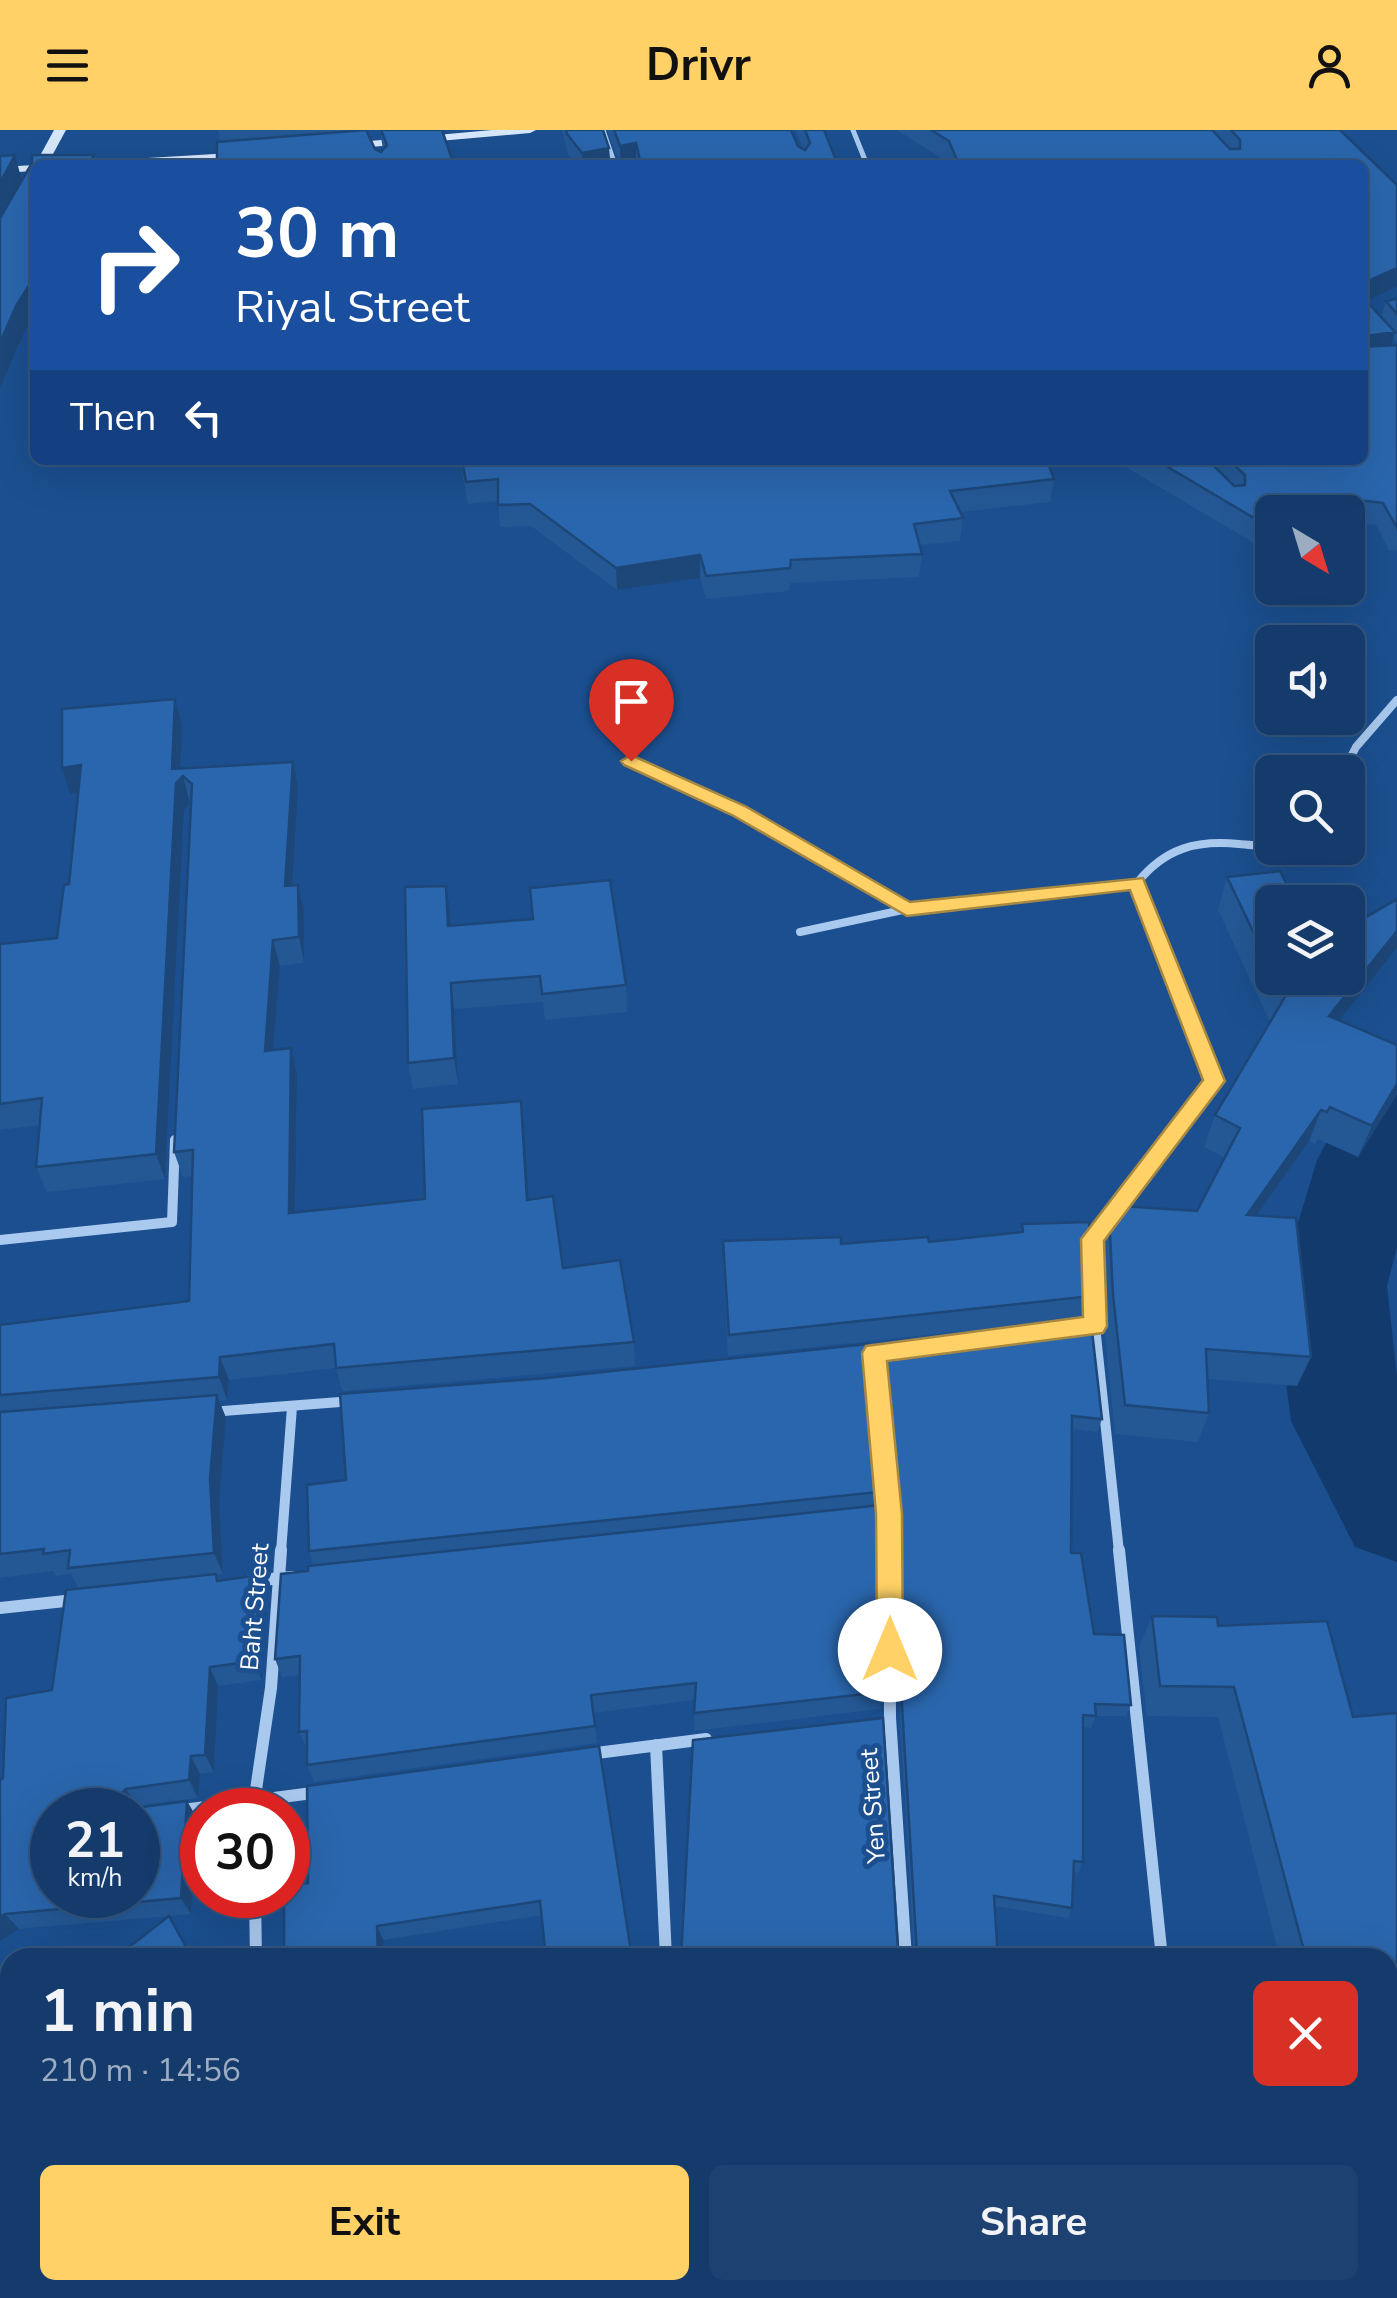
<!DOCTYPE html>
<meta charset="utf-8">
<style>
body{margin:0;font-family:"Nunito Sans",sans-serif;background:#1d4271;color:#f1f3f6;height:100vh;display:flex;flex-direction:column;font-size:38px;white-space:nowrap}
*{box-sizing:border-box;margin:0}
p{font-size:32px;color:#9dadc1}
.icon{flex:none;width:55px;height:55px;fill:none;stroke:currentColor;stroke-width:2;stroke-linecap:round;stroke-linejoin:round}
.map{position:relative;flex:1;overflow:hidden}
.drawer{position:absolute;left:0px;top:1818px;width:1398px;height:352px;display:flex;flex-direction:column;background:#143b6b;border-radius:30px 30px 0 0;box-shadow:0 10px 40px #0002,0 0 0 2px #33557e}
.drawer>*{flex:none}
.guide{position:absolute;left:30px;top:30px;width:1338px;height:305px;border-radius:15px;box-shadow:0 10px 40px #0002,0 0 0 2px #33557e;background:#1a4fa0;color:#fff;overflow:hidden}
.needle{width:65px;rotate:142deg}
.buttons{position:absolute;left:1255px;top:365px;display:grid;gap:20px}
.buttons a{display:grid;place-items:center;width:110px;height:110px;border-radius:15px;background:#143b6b;box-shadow:0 10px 40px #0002,0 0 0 2px #33557e;font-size:50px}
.speed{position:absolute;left:30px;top:1658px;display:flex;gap:20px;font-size:50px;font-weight:700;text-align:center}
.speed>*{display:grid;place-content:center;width:130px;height:130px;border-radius:50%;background:#143b6b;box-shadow:0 10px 40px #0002,0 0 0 2px #33557e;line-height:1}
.speed small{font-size:25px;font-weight:400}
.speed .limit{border:15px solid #d22;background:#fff;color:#111}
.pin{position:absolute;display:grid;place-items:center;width:85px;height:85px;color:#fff;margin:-102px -42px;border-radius:50% 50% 50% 0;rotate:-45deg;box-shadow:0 0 10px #0007}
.pin .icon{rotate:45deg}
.me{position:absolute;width:110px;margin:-55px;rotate:0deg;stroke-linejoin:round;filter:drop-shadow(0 0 8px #0008)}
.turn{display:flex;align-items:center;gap:35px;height:210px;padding:0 40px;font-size:45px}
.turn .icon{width:130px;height:130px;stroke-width:2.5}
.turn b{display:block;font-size:70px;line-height:85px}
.then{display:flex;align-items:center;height:95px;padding:0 40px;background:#0003;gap:20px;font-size:38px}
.round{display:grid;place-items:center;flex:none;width:105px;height:105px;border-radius:15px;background:#1d4271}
.headline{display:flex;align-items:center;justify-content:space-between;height:170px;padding:0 40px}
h1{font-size:60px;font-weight:700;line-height:75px}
.button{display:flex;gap:20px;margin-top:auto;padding:20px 40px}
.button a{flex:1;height:115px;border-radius:15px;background:#ffd166;color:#111;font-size:40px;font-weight:700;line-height:115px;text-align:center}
.button a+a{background:#1d4271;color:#f1f3f6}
header{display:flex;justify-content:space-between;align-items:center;height:130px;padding:0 40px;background:#ffd166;color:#111;font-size:45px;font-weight:700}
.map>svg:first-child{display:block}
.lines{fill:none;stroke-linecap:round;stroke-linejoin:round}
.river{fill:#123a6d;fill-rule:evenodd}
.lane-far1{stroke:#a9c9ee;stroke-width:5}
.lane{stroke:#a9c9ee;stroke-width:6}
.street-far2{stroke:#a9c9ee;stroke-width:8}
.street-far1{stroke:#a9c9ee;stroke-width:10}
.street{stroke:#a9c9ee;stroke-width:12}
.secondary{fill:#d6e6fa;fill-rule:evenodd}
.wall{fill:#245895}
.shaded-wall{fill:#1d4779}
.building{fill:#2a66ad;stroke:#1d4779;stroke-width:2.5;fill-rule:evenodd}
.route{fill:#ffd166;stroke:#a68842;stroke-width:2.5}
.labels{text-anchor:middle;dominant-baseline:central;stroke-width:10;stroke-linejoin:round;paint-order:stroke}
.street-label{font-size:25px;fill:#fff;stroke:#1b4f8f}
</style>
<header><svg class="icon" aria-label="menu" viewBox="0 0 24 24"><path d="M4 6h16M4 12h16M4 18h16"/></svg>Drivr<svg class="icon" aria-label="person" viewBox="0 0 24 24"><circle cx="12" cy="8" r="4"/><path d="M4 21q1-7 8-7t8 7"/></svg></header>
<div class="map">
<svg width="1397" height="2168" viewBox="0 0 1397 2168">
<rect width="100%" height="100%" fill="#1b4f8f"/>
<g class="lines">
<path class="river" d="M1397,965V1117L1387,1156L1397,1247V1432L1355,1417L1291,1291L1282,1221L1279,1156L1317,1030L1332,1002L1361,977Z
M1397,1947V2093L1388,2097V1951Z
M1054,2160H1216L1212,2168H1050Z"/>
<path class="lane-far1" d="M603,0L615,35
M853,0L867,35"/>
<path class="lane" d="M631,631L738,681L907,779"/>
<path class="street-far2" d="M1343,642L1356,617L1397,570
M800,802L907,779L1137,753
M1168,833L1137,753C1165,718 1196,710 1239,714C1251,715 1261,717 1272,713"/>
<path class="street-far1" d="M0,1110L172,1092L175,1010
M874,1223L889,1422
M858,1224L896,1220
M210,1282L353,1271
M281,1422L292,1277
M1119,1422L1095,1196L1092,1109L1214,951L1167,830"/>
<path class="street" d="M889,1420L890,1588L906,1828
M1119,1420L1162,1828
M250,1451L292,1447
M0,1478L74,1470
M656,1615L666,1828
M589,1624L706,1609
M183,1680L320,1662
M253,1680L271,1558L281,1420
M255,1765L256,1828
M443,2160L447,2168
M701,2168L714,2160"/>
<path class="secondary" d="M54,0H66L47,35H35V41L0,43V37L35,35Z
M492,0H536L530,3L348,19L342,16L348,13Z
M248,22V26L244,27L132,35H75L81,32Z
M0,2090L10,2094V2139L0,2135Z
M13,2160H42L45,2168H16Z"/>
</g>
<path class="wall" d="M218,0H365L375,19L381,22L383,20L380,0L454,35L217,30L220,11Z
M562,0H603L609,18L610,35H576L568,25Z
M607,0H791L798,16L803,19L796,0H824L838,35H620Z
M897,0H1340L1397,55V157L1362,173V35H948L947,32Z
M1397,169V213L1393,209L1391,216L1397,215V420H1389L1376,395L1348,392V382H1272L1254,413L1114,330H1362L1381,187L1386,171Z
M458,330H1047L1054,349L1050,372L960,382L963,388L960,411L919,415L922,424L919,447L790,453L789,461L706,469L700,448L617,460L531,396L500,397L498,371L468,374L461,336Z
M182,595L180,639L298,658L293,755H298L304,781V833L280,836L273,920L291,918L297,944L296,1082L425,1069L524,996L528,1070L563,1138L634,1212L635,1236L342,1261L336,1238L229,1250L227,1270L219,1271L226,1288L219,1372L223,1444L217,1445L219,1450L268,1465L262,1550L218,1556L214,1642L200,1644L198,1668L137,1676L135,1678L197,1688L191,1784L19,1799L0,1811V1650L3,1648L52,1560L79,1459L71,1444L56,1446L53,1441L0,1448V1195L189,1171L192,1046L183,1047L174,1022L191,673L184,680L165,1049L47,1062L36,1037L40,995L0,1000V814L57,808L69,754L78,663L70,664L62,638Z
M1227,747L1272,772V848H1348L1397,818L1339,890L1397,915V964L1358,1027L1318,1009L1315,1014L1309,1011L1257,1085L1311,1227L1297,1256L1208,1249L1209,1283L1198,1312L1115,1304L1104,1195L1101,1114L1109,1083H1118L1120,1076L1197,1081L1225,1028L1204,1017L1215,985L1270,892L1218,780Z
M450,782L451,796L626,855L627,882L545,890L543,872L454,879L458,954L413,959L408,933Z
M1022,1094L1092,1166L1086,1188L728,1226L723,1133V1111L841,1114L929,1112L1020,1102Z
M885,1214L1102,1289L1097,1302L1072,1299L1071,1423L1094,1504L1131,1575L1126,1586H1096L1091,1598L1083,1597V1732L1078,1743L1074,1742L1072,1778L1068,1788L995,1776L914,1825L900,1588L898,1384L883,1227Z
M879,1362L877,1375L883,1562L880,1579L694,1601L695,1570L593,1583L597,1613L314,1652L307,1635V1619L299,1602V1545L282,1547L275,1529L532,1412L313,1435L309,1421Z
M1152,1486L1218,1496L1353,1587L1397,1583V1918L1388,1919V1828H1280L1218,1587L1147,1586L1139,1517Z
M599,1616L542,1785L383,1810L308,1753Z
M1397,2086V2168H1236L1231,2160H1388V2095Z
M763,2160H1081L1067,2168H767Z"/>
<path class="shaded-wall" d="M636,13V34L621,35L620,16Z
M609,18L610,35H583L582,23Z
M15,25L22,51L0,92V53Z
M1397,138V157L1362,173V154Z
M35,146V184L24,202L0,258V213L16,176Z
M1395,202L1389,224L1362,228L1365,206Z
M1313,365L1308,382H1277Z
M1272,384V404L1254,413L1259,391Z
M700,425V448L617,460L616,438Z
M175,569L182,595L180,650L183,646L190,673L184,680L165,1049L156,1024Z
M293,632L298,658L291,782L285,756Z
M81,635L89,661L70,664L62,638Z
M298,755L304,781V833L299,807Z
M446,756L450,782L452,822L448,796Z
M1397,801V818L1317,918L1329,886Z
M273,810L280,836L271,946L265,921Z
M451,853L454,879L458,954L454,928Z
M291,918L297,944L295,1108L289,1083Z
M1397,954V964L1358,1027L1372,996Z
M521,971L524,996L530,1094L527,1070Z
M1321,980L1309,1011L1235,1116L1247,1085Z
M220,1227L229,1250L227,1270L219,1247Z
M217,1265L226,1288L219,1372L223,1444L214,1423L210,1349Z
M260,1445L268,1465L262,1550L254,1531Z
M210,1537L218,1556L214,1642L205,1625Z
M191,1626L200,1644L198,1668L189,1650Z
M126,1659L137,1676L132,1680L120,1676L118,1666Z
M187,1671L197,1688L191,1784L181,1768Z
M5,1784L19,1799L0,1811V1787Z
M377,1796L383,1810L384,1828H378Z
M175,2160H200L190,2168H165Z
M1073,2160H1081L1067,2168H1060Z"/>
<path class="building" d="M366,0L375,19L381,22L387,15L381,0H442L454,35H112V31L217,30V12Z
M566,0H603L609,18L582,23L567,4Z
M614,0H791L798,16L805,20L810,13L805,0H824L838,35H701L700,33L641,35L636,13L620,16Z
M931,0H1212L1230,19H1240V10L1231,0H1340L1397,55V138L1362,154V35H959L949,11Z
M15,25L0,53V26Z
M32,25H94L89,35H35V146L16,176L0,213V88L32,33Z
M1397,169V184L1386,171Z
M1369,174L1395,202L1365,206L1363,217L1397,215V398L1383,373L1313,365L1277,382H1272V384L1259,391L1156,330H1208L1234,356L1245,355V345L1229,330H1362V175Z
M462,330H1047L1054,349L950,361L963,388L914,394L922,424L791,430L790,438L706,446L700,425L616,438L530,374L498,375V349L466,352Z
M175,569L172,639L293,632L285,756L298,755L299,807L273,810L265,921L291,918L289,1083L425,1069L422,979L521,971L527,1070L553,1066L563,1138L620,1130L634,1212L336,1238L334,1214L220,1227L219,1247L0,1265V1195L189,1171L193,1020L174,1022L192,654L183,646L176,653L156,1024L36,1037L42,968L0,974V814L57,808L64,755L69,754L81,635L62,638V579Z
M1280,741L1296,772H1272V841L1227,747Z
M610,750L626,855L542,864L540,846L451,853L454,928L408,933L405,757L446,756L448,796L533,789L530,758Z
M1397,769V801L1329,886L1397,915V954L1372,996L1330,977L1327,982L1321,980L1247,1085L1296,1088L1311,1227L1206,1219L1209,1283L1125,1275L1113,1165L1109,1083H1120V1076L1197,1081L1240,998L1215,985L1285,867L1276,848H1348V798Z
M1089,1092L1092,1166L729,1205L723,1111L841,1107V1114L928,1107L929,1112L1023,1102L1022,1094Z
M1091,1192L1102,1289L1072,1286L1071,1423H1081L1094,1504L1124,1505L1131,1575L1095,1574L1096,1586L1083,1585V1732L1074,1731L1072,1778L994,1766L998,1828H906L917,1824L902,1576L900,1371L885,1214Z
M868,1214L879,1362L309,1421L307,1355L346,1350L340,1264L547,1248Z
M217,1265L210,1349L214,1423L68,1438L70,1420L43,1424L44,1419L0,1424V1282Z
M881,1375L883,1562L694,1583L696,1553L591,1565L595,1596L307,1635V1601L299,1602L300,1526L275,1529L281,1444L308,1441V1436Z
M216,1444L217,1451L260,1445L254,1531L210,1537L205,1625L191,1626L189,1650L126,1659L118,1666L120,1676L128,1679L187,1671L181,1768L5,1784L0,1787V1650L3,1648L6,1568L52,1560L66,1460ZM52,1680H138V1765H52Z
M1152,1486L1217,1487L1218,1496L1327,1491L1353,1587L1397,1583V1898L1388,1899V1828H1306L1234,1557L1160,1556Z
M883,1588L898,1819L905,1828H681L693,1610Z
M599,1616L632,1828H546L540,1771L377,1796L378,1828H284V1765H288V1755L308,1753L307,1656Z
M169,1786L192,1828H115Z
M10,1906V2002L0,1985V1914Z
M1397,2089V2142L1388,2146V2097Z
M1388,2153L1391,2164L1397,2168H1255L1250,2160H1388Z
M110,2160H175L165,2168H115Z
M302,2160H396L401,2168H294Z
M769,2160H1073L1060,2168H772Z"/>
<path class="route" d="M631,625L745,676L910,772L1143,748L1225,951L1104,1111L1107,1196L1103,1203L887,1231L902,1384L903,1520L899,1529L890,1532L881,1529L877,1520L876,1384L862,1223L866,1216L1083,1187L1081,1109L1203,950L1130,760L907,786L732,685L624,635L621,631Z"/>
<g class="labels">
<g class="street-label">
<text transform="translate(255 1477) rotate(-85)">Baht Street</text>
<text transform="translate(873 1676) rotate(-94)">Yen Street</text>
</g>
</g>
</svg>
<div class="buttons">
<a><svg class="needle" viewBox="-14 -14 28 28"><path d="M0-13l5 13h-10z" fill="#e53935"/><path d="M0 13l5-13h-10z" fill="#9dadc1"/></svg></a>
<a><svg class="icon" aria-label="sound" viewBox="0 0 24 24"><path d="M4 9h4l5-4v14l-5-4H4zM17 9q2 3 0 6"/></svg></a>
<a><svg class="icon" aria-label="search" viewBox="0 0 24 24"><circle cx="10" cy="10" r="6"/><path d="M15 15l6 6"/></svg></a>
<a><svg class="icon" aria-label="layers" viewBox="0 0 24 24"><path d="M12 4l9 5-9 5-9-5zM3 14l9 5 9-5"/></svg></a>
</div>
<div class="speed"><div>21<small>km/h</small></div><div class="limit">30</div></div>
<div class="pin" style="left:631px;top:631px;background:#d93025"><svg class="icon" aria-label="arrive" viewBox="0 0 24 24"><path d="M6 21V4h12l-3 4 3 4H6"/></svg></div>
<svg class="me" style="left:890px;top:1520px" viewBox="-20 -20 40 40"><circle r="19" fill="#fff"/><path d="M0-13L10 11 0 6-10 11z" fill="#ffd166"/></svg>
<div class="guide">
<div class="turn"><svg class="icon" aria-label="right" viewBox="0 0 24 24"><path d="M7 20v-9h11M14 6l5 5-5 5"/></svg><div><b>30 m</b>Riyal Street</div></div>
<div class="then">Then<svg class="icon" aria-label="left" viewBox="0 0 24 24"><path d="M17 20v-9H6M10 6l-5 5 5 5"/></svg></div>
</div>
<section class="drawer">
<div class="headline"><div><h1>1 min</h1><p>210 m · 14:56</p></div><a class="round" style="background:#d93025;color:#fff"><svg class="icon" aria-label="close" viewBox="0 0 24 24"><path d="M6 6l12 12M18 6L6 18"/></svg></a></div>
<div class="button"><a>Exit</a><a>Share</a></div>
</section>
</div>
